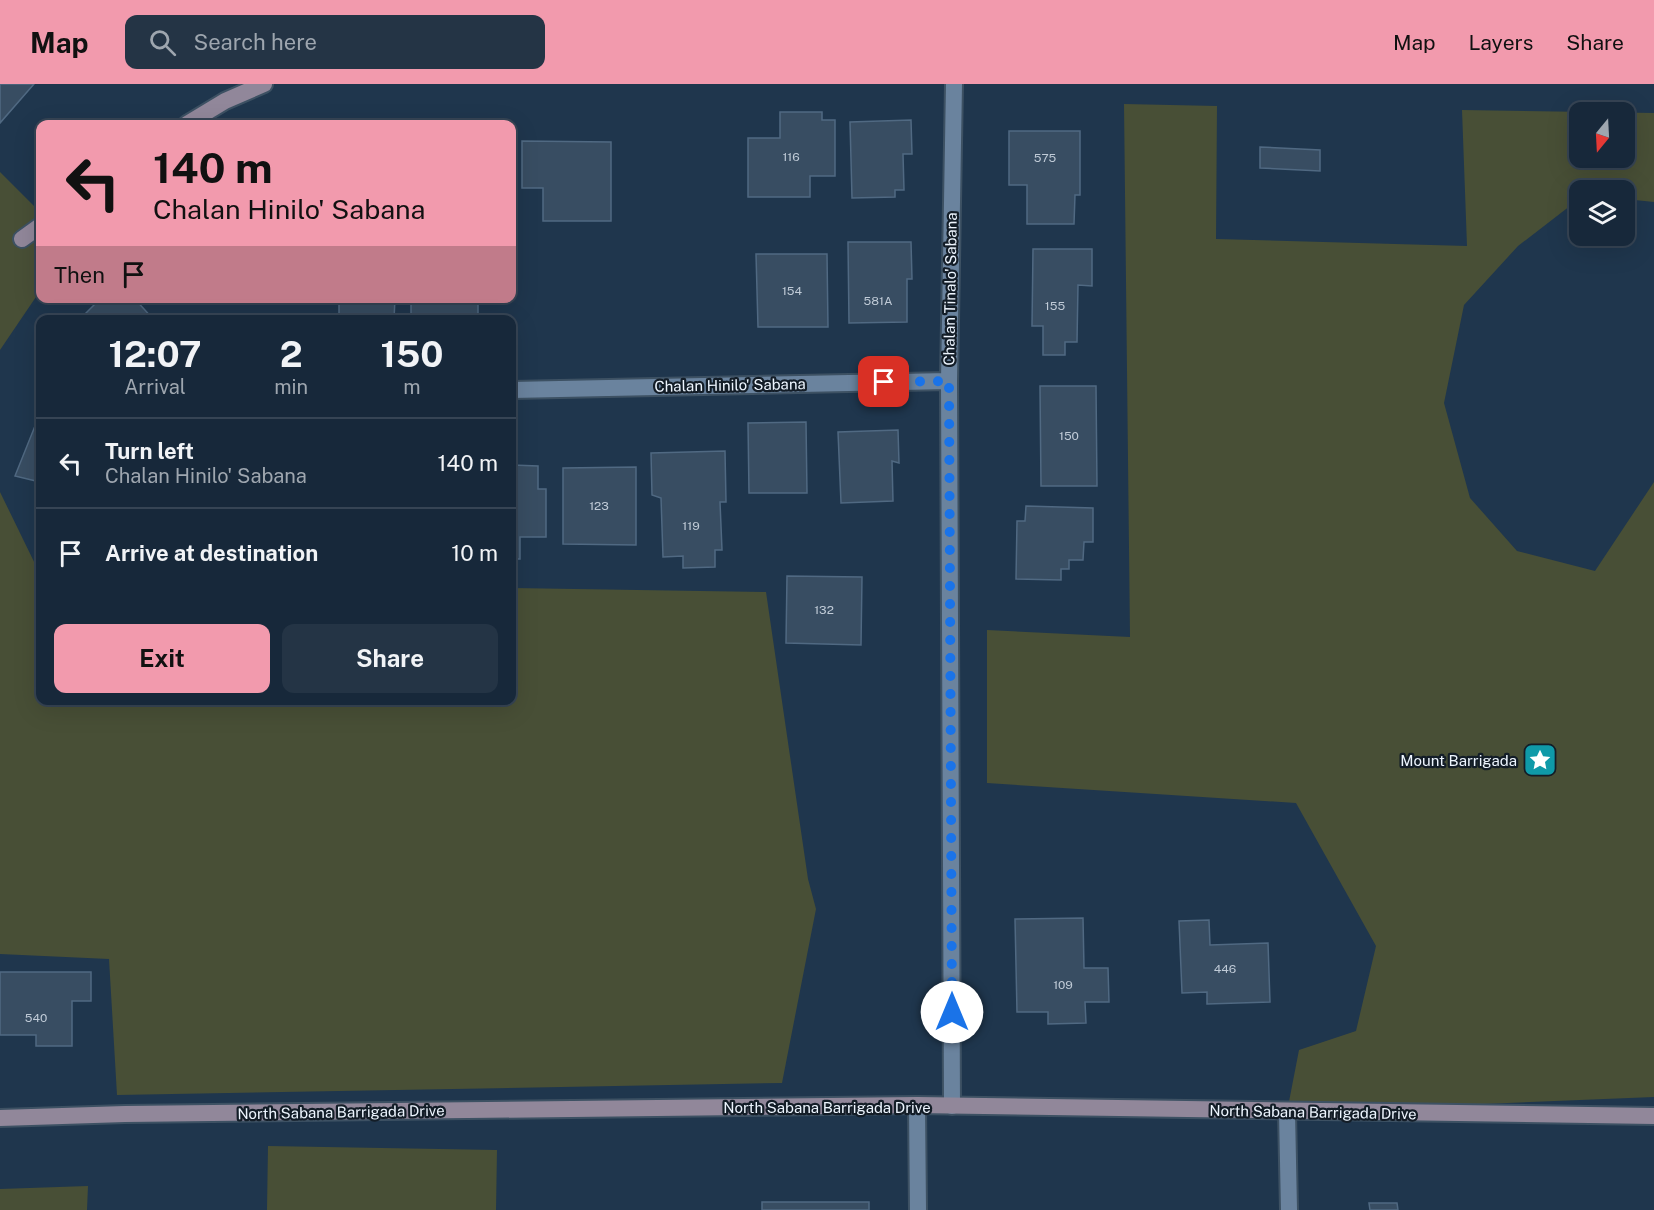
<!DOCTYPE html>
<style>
body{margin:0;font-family:"Public Sans",sans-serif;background:#243445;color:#f1f3f6;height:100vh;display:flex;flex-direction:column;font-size:22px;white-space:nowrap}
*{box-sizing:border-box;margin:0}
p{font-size:20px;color:#9ea6af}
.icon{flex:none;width:33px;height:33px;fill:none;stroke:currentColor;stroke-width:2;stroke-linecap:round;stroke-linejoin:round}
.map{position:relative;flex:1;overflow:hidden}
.drawer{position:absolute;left:36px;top:231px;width:480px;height:390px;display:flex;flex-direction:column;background:#17283a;border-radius:12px;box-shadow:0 6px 24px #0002,0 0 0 2px #364454}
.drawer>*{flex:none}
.top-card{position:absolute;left:36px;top:36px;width:480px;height:183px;border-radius:12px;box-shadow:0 6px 24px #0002,0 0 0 2px #364454;background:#f29aad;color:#111;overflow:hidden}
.needle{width:39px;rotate:198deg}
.controls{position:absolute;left:1569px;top:18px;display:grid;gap:12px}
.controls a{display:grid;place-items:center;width:66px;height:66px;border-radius:12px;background:#17283a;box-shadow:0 6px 24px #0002,0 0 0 2px #364454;font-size:30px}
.pin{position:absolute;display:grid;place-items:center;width:51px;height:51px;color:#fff;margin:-26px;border-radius:12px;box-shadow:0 3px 9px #0006}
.me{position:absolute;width:66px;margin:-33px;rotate:0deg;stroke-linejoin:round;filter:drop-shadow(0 0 4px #0008)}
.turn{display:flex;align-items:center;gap:21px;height:126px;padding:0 18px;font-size:27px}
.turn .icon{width:78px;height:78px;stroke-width:2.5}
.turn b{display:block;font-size:42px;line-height:51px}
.then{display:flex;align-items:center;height:57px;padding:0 18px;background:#0003;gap:12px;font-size:22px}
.eta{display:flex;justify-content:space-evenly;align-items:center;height:102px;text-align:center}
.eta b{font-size:36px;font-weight:700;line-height:42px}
.cta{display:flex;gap:12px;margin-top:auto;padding:12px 18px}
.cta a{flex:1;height:69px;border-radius:12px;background:#f29aad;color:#111;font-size:24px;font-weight:700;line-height:69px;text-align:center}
.cta a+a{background:#243445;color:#f1f3f6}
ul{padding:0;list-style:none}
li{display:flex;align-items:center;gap:18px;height:90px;padding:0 18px;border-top:2px solid #364454}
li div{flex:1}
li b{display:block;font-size:22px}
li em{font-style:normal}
header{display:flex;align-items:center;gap:36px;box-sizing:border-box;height:84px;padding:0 30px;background:#f29aad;color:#111}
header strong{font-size:28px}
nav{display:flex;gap:33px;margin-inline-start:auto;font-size:21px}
.search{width:420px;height:54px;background:#243445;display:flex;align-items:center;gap:15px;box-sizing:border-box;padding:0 21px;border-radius:12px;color:#9ea6af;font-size:22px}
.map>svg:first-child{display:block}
.green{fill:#484f36;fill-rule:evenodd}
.building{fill:#384d62;stroke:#506982;stroke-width:1.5}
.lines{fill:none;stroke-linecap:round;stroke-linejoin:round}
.minor-casing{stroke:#3d5163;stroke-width:20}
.secondary-casing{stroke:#3d5163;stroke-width:20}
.minor{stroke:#6a839e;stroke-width:16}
.secondary{stroke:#91879a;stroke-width:16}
.route{stroke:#1a73e8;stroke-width:10;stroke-dasharray:0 18}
.labels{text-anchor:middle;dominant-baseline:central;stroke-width:4.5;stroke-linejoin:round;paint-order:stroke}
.number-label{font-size:12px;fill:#c0cbd7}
.street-label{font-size:15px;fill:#edf5fe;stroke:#131d27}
.poi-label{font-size:15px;fill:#edf5fe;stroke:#131d27;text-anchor:end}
</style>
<header>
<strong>Map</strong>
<div class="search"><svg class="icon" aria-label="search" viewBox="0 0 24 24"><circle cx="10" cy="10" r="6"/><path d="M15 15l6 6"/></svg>Search here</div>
<nav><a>Map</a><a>Layers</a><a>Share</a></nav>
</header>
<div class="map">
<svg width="1654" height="1126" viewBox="0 0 1654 1126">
<rect width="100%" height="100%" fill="#1f364d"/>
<path class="green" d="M1124,20L1217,22L1216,155L1467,162L1462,26L1654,29V118L1625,115L1624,106H1580L1579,115L1518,162L1464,221L1444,319L1470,414L1517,467L1595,487L1654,398V1013L1287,1028L1299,966L1356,947L1376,862L1296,719L987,699V546L1130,553ZM1580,28H1624V74H1580Z
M0,88L40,128V207L0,266Z
M0,408L40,490V616H512V504L766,508L808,795L816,825L782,999L117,1011L109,875L0,870Z
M268,1062L497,1066L496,1126H267Z
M88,1102L87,1126H0V1105Z"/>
<path class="building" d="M0,0H34L0,39Z
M780,28H822V36H835V92H810V113H748V54H780Z
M911,36L912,70H903L904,106H895V113L852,114L850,38Z
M1009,47H1080V111H1075L1074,140H1027V101H1009Z
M522,57L611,58V137H543V104H522Z
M1260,63L1320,66V87L1260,84Z
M848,158H911L912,195H907V238L849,239Z
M1033,165H1092V202L1078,201L1077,258H1065V271H1043V242H1032Z
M756,170H827L828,243H758Z
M101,214H134L154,236H79Z
M339,214H395L394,236H339Z
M411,214H478V236H411Z
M1040,302H1096L1097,402H1041Z
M39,332L40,333V398L15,392Z
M806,338L807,409H749L748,339Z
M898,346L899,379L892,377L893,417L841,419L838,348Z
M725,367L726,418H720L722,466H715V483L683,484V472L663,473L661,414L652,411L651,369Z
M512,381L538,382V405H546V453H520V475H512Z
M636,383V461L563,460V384Z
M1026,422L1093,424V458H1084L1083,476H1069V485H1061V496L1016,495L1017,437H1025Z
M787,492L862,493L861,561L786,559Z
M1083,834L1084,884H1108L1109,918H1085L1086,939L1048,940V928H1017L1015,835Z
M1209,836L1210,861L1268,859L1270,918L1207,920V908L1182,909L1179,837Z
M0,888H91V917H72V962H36V951H0Z
M762,1118H869V1126H762Z
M1369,1119H1397L1398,1126H1370Z"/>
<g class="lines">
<g class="minor-casing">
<path id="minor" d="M512,306L949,297
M917,1021L918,1126
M952,1022L949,297L954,0
M1287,1028L1289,1126"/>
</g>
<g class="secondary-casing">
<path id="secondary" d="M187,40L225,17L264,0
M22,155L40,142
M0,1034L125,1030L917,1021L1654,1032"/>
</g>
<use href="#minor" class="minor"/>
<use href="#secondary" class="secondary"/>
</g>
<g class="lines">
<path class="route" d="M884,298L949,297L952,928"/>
</g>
<defs>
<g id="sight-square" transform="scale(1.725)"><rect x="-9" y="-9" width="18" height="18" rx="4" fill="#0f9aa8" stroke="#131d27"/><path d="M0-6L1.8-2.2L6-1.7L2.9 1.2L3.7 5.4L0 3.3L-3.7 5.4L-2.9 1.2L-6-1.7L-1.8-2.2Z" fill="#fff"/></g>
</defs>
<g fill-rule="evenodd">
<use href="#sight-square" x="1540" y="676"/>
</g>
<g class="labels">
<g class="number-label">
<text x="791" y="73">116</text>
<text x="1045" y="74">575</text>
<text x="792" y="207">154</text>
<text x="878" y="217">581A</text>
<text x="1055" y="222">155</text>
<text x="1069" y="352">150</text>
<text x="599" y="422">123</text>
<text x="691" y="442">119</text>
<text x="824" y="526">132</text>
<text x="1225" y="885">446</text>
<text x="1063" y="901">109</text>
<text x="36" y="934">540</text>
</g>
<g class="street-label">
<text transform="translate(950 205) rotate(-89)">Chalan Tinalo' Sabana</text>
<text transform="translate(730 301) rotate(-1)">Chalan Hinilo' Sabana</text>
<text x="827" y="1023">North Sabana Barrigada Drive</text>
<text transform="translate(341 1028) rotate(-1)">North Sabana Barrigada Drive</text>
<text transform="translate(1313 1028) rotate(1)">North Sabana Barrigada Drive</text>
</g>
<g class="poi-label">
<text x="1517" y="676">Mount Barrigada</text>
</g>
</g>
</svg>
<div class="controls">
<a><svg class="needle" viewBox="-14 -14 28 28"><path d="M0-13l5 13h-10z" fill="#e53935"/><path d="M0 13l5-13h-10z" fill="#9ea6af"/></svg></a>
<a><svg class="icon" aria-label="layers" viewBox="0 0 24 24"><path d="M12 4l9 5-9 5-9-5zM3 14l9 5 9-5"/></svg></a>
</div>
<div class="pin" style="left:884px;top:298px;background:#d93025"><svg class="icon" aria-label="arrive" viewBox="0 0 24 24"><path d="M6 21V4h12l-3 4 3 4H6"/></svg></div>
<svg class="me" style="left:952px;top:928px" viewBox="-20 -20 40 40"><circle r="19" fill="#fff"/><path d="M0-13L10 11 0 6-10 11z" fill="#1a73e8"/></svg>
<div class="top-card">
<div class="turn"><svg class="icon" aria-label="left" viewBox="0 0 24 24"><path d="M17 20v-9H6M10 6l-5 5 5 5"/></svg><div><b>140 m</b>Chalan Hinilo' Sabana</div></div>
<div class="then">Then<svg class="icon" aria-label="arrive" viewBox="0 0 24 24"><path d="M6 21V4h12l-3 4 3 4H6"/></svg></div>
</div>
<section class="drawer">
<div class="eta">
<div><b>12:07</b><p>Arrival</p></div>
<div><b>2</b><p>min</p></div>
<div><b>150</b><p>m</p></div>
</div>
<ul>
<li><svg class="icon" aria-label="left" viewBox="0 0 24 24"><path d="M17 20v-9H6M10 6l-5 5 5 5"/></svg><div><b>Turn left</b><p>Chalan Hinilo' Sabana</p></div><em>140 m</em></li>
<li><svg class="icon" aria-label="arrive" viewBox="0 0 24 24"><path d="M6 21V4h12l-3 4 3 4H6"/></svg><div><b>Arrive at destination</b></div><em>10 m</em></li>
</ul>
<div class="cta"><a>Exit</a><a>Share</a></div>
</section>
</div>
